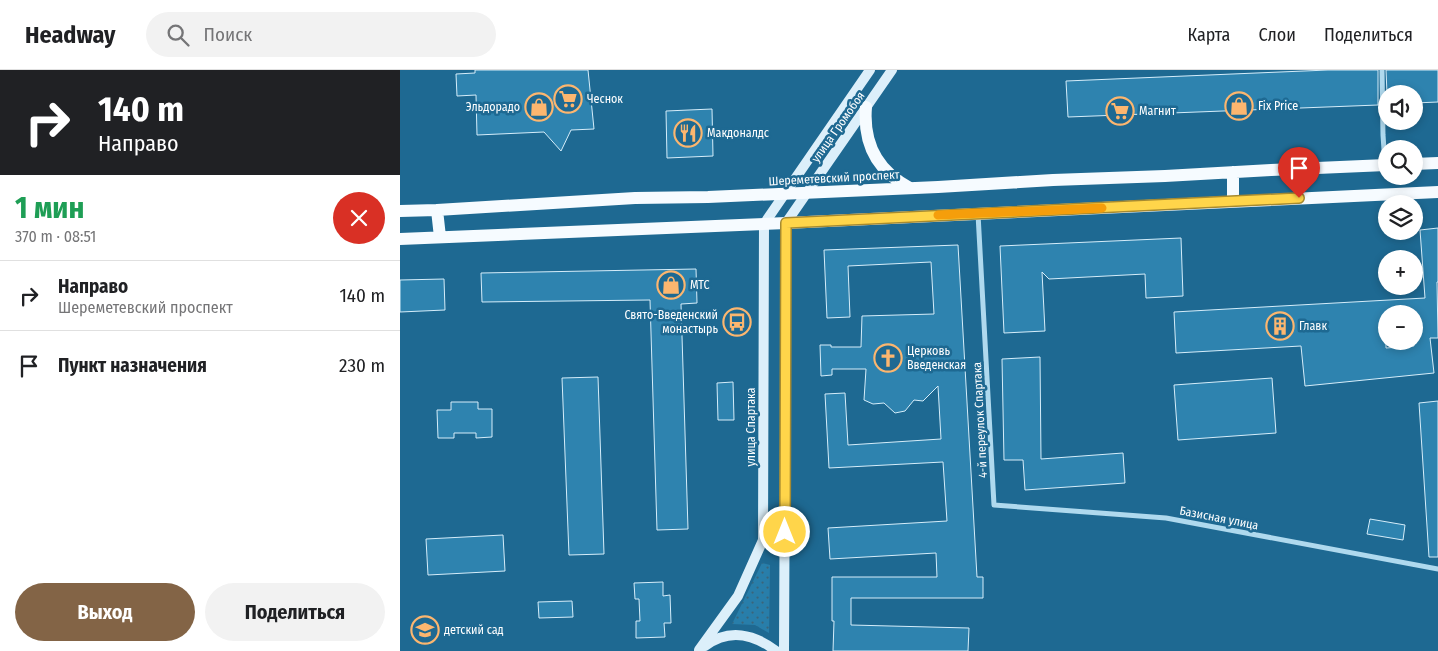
<!DOCTYPE html>
<html lang="ru">
<meta charset="utf-8">
<style>
body{margin:0;font-family:"Fira Sans Condensed",sans-serif;background:#f2f2f2;color:#202124;height:100vh;display:flex;flex-direction:column;font-size:19px;white-space:nowrap}
*{box-sizing:border-box;margin:0}
p{font-size:16px;color:#757577}
.icon{flex:none;width:28px;height:28px;fill:none;stroke:currentColor;stroke-width:2;stroke-linecap:round;stroke-linejoin:round}
.map{position:relative;flex:1;overflow:hidden}
.drawer{display:flex;flex-direction:column;background:#fff;width:400px}
.drawer>*{flex:none}
.banner{background:#202124;color:#fff;overflow:hidden}
.tools{position:absolute;left:978px;top:15px;display:grid;gap:10px}
.tools a{display:grid;place-items:center;width:45px;height:45px;border-radius:50%;background:#fff;box-shadow:0 2px 8px #0003;font-size:25px}
.pin{position:absolute;display:grid;place-items:center;width:42px;height:42px;color:#fff;margin:-51px -21px;border-radius:50% 50% 50% 0;rotate:-45deg;box-shadow:0 0 5px #0007}
.pin .icon{rotate:45deg}
.me{position:absolute;width:55px;margin:-28px;rotate:0deg;stroke-linejoin:round;filter:drop-shadow(0 0 4px #0008)}
.turn{display:flex;align-items:center;gap:18px;height:105px;padding:0 15px;font-size:22px}
.turn .icon{width:65px;height:65px;stroke-width:2.5}
.turn b{display:block;font-size:35px;line-height:42px}
.round{display:grid;place-items:center;flex:none;width:52px;height:52px;border-radius:26px;background:#f2f2f2}
.head{display:flex;align-items:center;justify-content:space-between;height:85px;padding:0 15px}
h1{font-size:30px;font-weight:700;line-height:38px;color:#1e9e55}
.button{display:flex;gap:10px;margin-top:auto;padding:10px 15px}
.button a{flex:1;height:58px;border-radius:30px;background:#836446;color:#fff;font-size:20px;font-weight:700;line-height:58px;text-align:center}
.button a+a{background:#f2f2f2;color:#202124}
ul{padding:0;list-style:none}
li{display:flex;align-items:center;gap:15px;height:70px;padding:0 15px;border-top:1px solid #e0e0e0}
li div{flex:1}
li b{display:block;font-size:19px}
li em{font-style:normal}
header{display:flex;align-items:center;gap:30px;box-sizing:border-box;height:70px;padding:0 25px;background:#fff;border-bottom:1px solid #e0e0e0}
header strong{font-size:24px}
nav{display:flex;gap:28px;margin-inline-start:auto;font-size:18px}
.search{width:350px;height:45px;background:#f2f2f2;display:flex;align-items:center;gap:12px;box-sizing:border-box;padding:0 18px;border-radius:28px;color:#757577;font-size:19px}
main{display:flex;flex:1;min-height:0}
.map>svg:first-child{display:block}
.grass{fill:url(#grass-dots)}
.building{fill:#2e83af;stroke:#d5edfa;fill-rule:evenodd}
.lines{fill:none;stroke-linecap:round;stroke-linejoin:round}
.minor{stroke:#afd9ee;stroke-width:5}
.secondary{stroke:#dceffa;stroke-width:10}
.primary{stroke:#f6fbff;stroke-width:12}
.route-casing{stroke:#a68a30;stroke-width:12}
.route{stroke:#ffd54a;stroke-width:9}
.slow{stroke:#f59e0b;stroke-width:9}
.labels{text-anchor:middle;dominant-baseline:central;stroke-width:5;stroke-linejoin:round;paint-order:stroke}
.poi-label{font-size:12px;fill:#fff;stroke:#1e6992;text-anchor:start}
.street-label{font-size:12px;fill:#fff;stroke:#1e6992}
</style>
<header>
<strong>Headway</strong>
<div class="search"><svg class="icon" aria-label="search" viewBox="0 0 24 24"><circle cx="10" cy="10" r="6"/><path d="M15 15l6 6"/></svg>Поиск</div>
<nav><a>Карта</a><a>Слои</a><a>Поделиться</a></nav>
</header>
<main>
<section class="drawer">
<div class="banner">
<div class="turn"><svg class="icon" aria-label="right" viewBox="0 0 24 24"><path d="M7 20v-9h11M14 6l5 5-5 5"/></svg><div><b>140 m</b>Направо</div></div>
</div>
<div class="head"><div><h1>1 мин</h1><p>370 m · 08:51</p></div><a class="round" style="background:#d93025;color:#fff"><svg class="icon" aria-label="close" viewBox="0 0 24 24"><path d="M6 6l12 12M18 6L6 18"/></svg></a></div>
<ul>
<li><svg class="icon" aria-label="right" viewBox="0 0 24 24"><path d="M7 20v-9h11M14 6l5 5-5 5"/></svg><div><b>Направо</b><p>Шереметевский проспект</p></div><em>140 m</em></li>
<li><svg class="icon" aria-label="arrive" viewBox="0 0 24 24"><path d="M6 21V4h12l-3 4 3 4H6"/></svg><div><b>Пункт назначения</b></div><em>230 m</em></li>
</ul>
<div class="button"><a>Выход</a><a>Поделиться</a></div>
</section>
<div class="map">
<svg width="1038" height="581" viewBox="0 0 1038 581">
<defs>
<pattern id="grass-dots" width="8" height="8" patternUnits="userSpaceOnUse" patternTransform="scale(1.25)"><rect width="8" height="8" fill="#287eaa"/><path d="M2 2h.1M6 6h.1" fill="none" stroke="#3a657b" stroke-width="1.8" stroke-linecap="round"/></pattern>
</defs>
<rect width="100%" height="100%" fill="#1e6992"/>
<path class="grass" d="M362,493L370,495L369,563L355,555L332,554Z"/>
<path class="building" d="M75,0H188L194,59L171,60L161,81L144,62L77,65L76,25L57,26L56,4L75,3Z
M928,0H978V35L668,47L666,11Z
M986,0H1038V32L1014,33V24H987Z
M312,39L313,86L267,88L266,41Z
M1038,158V212H1037L1038,268H1030L1034,303L905,316L901,276L776,283L774,242L1025,228L1020,160ZM986,244H1014V276L986,278Z
M781,168L783,226L746,228L745,204L649,209L642,202L645,261L604,263L600,176Z
M558,175L577,507H583V528H451V555L569,558L568,581H433L434,551H432V507H537L536,483L430,489L428,458L547,451L543,392L429,398L425,324L445,323L448,375L541,369L538,316L523,331L514,330L505,341L495,343L484,333L473,334L464,330L466,299H432V305L421,306L420,275H431V277H461L462,246L534,244L531,192L448,196L450,247L427,248L424,180Z
M296,199L297,233L281,234L288,459L257,460L250,230L82,232L81,203Z
M44,209L45,240L0,242V210Z
M640,287L641,389L723,383L725,413L625,420L623,390H604L602,289Z
M198,307L204,484L169,485L162,308Z
M872,308L876,363L778,370L774,315Z
M333,312L334,350H318L317,313Z
M1038,331V487H1029L1019,333Z
M51,332H78V339H92V367L76,368V363H54V368H38L37,340H51Z
M970,449L1005,455L1003,470L967,464Z
M103,465L105,501L28,505L26,469Z
M263,512V526L270,525L271,553H264L265,567L236,568V551H240L239,529H235L234,513Z
M172,531L173,547L139,548L138,532Z"/>
<g class="lines">
<path class="minor" d="M982,0L983,65L985,94
M578,144L594,435L766,448L1038,499"/>
<path class="secondary" d="M305,576C329,558 354,564 376,581
M299,580L338,526L363,470L364,154L470,0
M384,581L386,153L492,0"/>
<path class="primary" d="M466,37C463,73 477,101 510,118
M1014,94L1038,93
M833,102V132
M37,140L40,167
M0,141L37,140L235,128L308,127L538,117L653,110L765,106L871,100L986,95
M0,169L386,153L1038,122"/>
</g>
<g class="lines">
<g class="route-casing">
<path id="route" d="M385,462L386,153L899,128"/>
</g>
<use href="#route" class="route"/>
<path class="slow" d="M538,145L702,138"/>
</g>
<defs>
<g id="supermarket-ring" transform="scale(1.4375)"><circle r="9.5" fill="#1e6992" stroke="#fcb66f" stroke-width="1.5"/><path d="M-6-5.5h2.5l.6 2H6L4.5 2H-2.5L-4.4-4H-6ZM-1.5 3.2a1.3 1.3 0 1 0 .1 0ZM3 3.2a1.3 1.3 0 1 0 .1 0Z" fill="#fcb66f"/></g>
<g id="shop-ring" transform="scale(1.4375)"><circle r="9.5" fill="#1e6992" stroke="#fcb66f" stroke-width="1.5"/><path d="M-5-2.5h2.3a2.7 3.5 0 0 1 5.4 0H5L5.5 6h-11ZM-1.5-2.5h3a1.5 2.3 0 0 0-3 0Z" fill="#fcb66f"/></g>
<g id="restaurant-ring" transform="scale(1.4375)"><circle r="9.5" fill="#1e6992" stroke="#fcb66f" stroke-width="1.5"/><path d="M-5-6h1v4h1v-4h1v4h1v-4h1v5L-1.5 .5V6h-2V.5L-5-1ZM5-6V6H3V1.5H1.5Q1.5-4 5-6Z" fill="#fcb66f"/></g>
<g id="bus-ring" transform="scale(1.4375)"><circle r="9.5" fill="#1e6992" stroke="#fcb66f" stroke-width="1.5"/><path d="M-5-6H5V4H4V6H2V4H-2V6H-4V4H-5ZM-3.5-4V0h7V-4ZM-3.5 1.2v1.5H-2V1.2ZM2 1.2v1.5H3.5V1.2Z" fill="#fcb66f"/></g>
<g id="building-ring" transform="scale(1.4375)"><circle r="9.5" fill="#1e6992" stroke="#fcb66f" stroke-width="1.5"/><path d="M-4-6H4V6H1V3H-1V6H-4ZM-2.5-4.3h1.7v1.8h-1.7ZM.8-4.3h1.7v1.8H.8ZM-2.5-1h1.7V.8h-1.7ZM.8-1h1.7V.8H.8Z" fill="#fcb66f"/></g>
<g id="church-ring" transform="scale(1.4375)"><circle r="9.5" fill="#1e6992" stroke="#fcb66f" stroke-width="1.5"/><path d="M-1.2-6h2.4v3.5h3.3v2.4h-3.3V6h-2.4V-.1h-3.3v-2.4h3.3Z" fill="#fcb66f"/></g>
<g id="school-ring" transform="scale(1.4375)"><circle r="9.5" fill="#1e6992" stroke="#fcb66f" stroke-width="1.5"/><path d="M0-5L7-2L0 1L-7-2ZM-4 1L0 2.5L4 1V4Q0 6-4 4Z" fill="#fcb66f"/></g>
</defs>
<g fill-rule="evenodd">
<use href="#supermarket-ring" x="168" y="29"/>
<use href="#shop-ring" x="839" y="36"/>
<use href="#shop-ring" x="139" y="37"/>
<use href="#supermarket-ring" x="720" y="41"/>
<use href="#restaurant-ring" x="288" y="63"/>
<use href="#shop-ring" x="271" y="215"/>
<use href="#bus-ring" x="337" y="252"/>
<use href="#building-ring" x="880" y="256"/>
<use href="#church-ring" x="488" y="288"/>
<use href="#school-ring" x="25" y="560"/>
</g>
<g class="labels">
<g class="poi-label">
<text x="187" y="29">Чеснок</text>
<text x="858" y="36">Fix Price</text>
<text x="120" y="37" text-anchor="end">Эльдорадо</text>
<text x="739" y="41">Магнит</text>
<text x="307" y="63">Макдоналдс</text>
<text x="290" y="215">МТС</text>
<text x="318" y="245" text-anchor="end">Свято-Введенский<tspan x="318" dy="14">монастырь</tspan></text>
<text x="899" y="256">Главк</text>
<text x="507" y="281">Церковь<tspan x="507" dy="14">Введенская</tspan></text>
<text x="44" y="560">детский сад</text>
</g>
<g class="street-label">
<text transform="translate(438 57) rotate(-55)">улица Громобоя</text>
<text transform="translate(434 108) rotate(-3)">Шереметевский проспект</text>
<text transform="translate(580 350) rotate(-93)">4-й переулок Спартака</text>
<text transform="translate(351 357) rotate(-90)">улица Спартака</text>
<text transform="translate(819 448) rotate(11)">Базисная улица</text>
</g>
</g>
</svg>
<div class="tools">
<a><svg class="icon" aria-label="sound" viewBox="0 0 24 24"><path d="M4 9h4l5-4v14l-5-4H4zM17 9q2 3 0 6"/></svg></a>
<a><svg class="icon" aria-label="search" viewBox="0 0 24 24"><circle cx="10" cy="10" r="6"/><path d="M15 15l6 6"/></svg></a>
<a><svg class="icon" aria-label="layers" viewBox="0 0 24 24"><path d="M12 4l9 5-9 5-9-5zM3 14l9 5 9-5"/></svg></a>
<a>+</a>
<a>−</a>
</div>
<div class="pin" style="left:899px;top:128px;background:#d93025"><svg class="icon" aria-label="arrive" viewBox="0 0 24 24"><path d="M6 21V4h12l-3 4 3 4H6"/></svg></div>
<svg class="me" style="left:385px;top:462px" viewBox="-20 -20 40 40"><circle r="17" fill="#ffd54a" stroke="#fff" stroke-width="3"/><path d="M0-11L8 9 0 5-8 9z" fill="#fff"/></svg>
</div>
</main>
